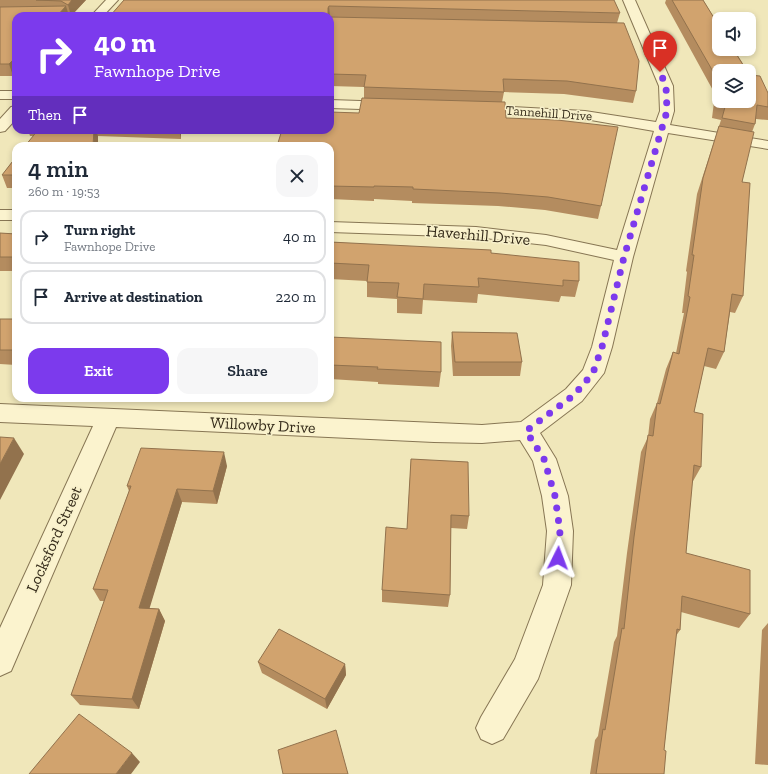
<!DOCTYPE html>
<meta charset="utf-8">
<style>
body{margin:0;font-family:"Zilla Slab",serif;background:#f6f6f7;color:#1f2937;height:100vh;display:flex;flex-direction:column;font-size:15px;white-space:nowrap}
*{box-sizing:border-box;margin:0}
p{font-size:13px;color:#747a83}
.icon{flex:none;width:22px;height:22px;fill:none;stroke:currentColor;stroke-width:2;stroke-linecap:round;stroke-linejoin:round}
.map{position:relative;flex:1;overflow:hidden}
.drawer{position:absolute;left:12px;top:142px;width:322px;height:260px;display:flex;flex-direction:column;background:#fff;border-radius:12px;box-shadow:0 2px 6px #0003}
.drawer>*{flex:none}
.banner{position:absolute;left:12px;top:12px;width:322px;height:122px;border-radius:12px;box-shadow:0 2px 6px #0003;background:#7c3aed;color:#fff;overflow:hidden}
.controls{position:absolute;left:712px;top:12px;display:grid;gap:8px}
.controls a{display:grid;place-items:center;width:44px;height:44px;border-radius:8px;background:#fff;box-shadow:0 2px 6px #0003;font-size:20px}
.pin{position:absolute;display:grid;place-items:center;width:34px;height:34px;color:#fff;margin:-41px -17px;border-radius:50% 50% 50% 0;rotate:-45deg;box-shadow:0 0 4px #0007}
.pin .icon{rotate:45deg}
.me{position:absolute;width:44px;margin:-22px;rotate:3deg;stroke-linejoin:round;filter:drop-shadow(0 0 3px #0008)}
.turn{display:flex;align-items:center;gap:14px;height:84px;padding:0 16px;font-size:18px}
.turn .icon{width:52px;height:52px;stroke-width:2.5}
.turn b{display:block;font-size:28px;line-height:34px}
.then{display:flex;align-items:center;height:38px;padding:0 16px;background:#0003;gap:8px;font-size:15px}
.round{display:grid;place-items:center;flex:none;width:42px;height:42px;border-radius:12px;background:#f6f6f7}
.head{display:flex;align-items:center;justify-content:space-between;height:68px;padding:0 16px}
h1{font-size:24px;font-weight:600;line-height:30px}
.cta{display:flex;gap:8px;margin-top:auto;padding:8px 16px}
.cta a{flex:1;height:46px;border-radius:12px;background:#7c3aed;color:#fff;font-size:16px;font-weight:600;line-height:46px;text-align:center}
.cta a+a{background:#f6f6f7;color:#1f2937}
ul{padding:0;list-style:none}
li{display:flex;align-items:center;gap:12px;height:54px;margin:0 8px 6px;padding:0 8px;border:2px solid #e0e1e3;border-radius:12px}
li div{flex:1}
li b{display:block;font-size:15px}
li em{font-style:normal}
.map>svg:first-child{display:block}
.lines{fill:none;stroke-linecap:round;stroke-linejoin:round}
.street-casing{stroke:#877654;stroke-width:2}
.street{fill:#fbf3ce;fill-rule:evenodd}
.wall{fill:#b48c5f}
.shaded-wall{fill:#92724d}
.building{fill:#d1a36e;stroke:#92724d}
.route{stroke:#7c3aed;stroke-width:7;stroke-dasharray:0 12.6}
.labels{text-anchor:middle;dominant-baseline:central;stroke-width:3;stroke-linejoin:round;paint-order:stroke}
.far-street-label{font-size:13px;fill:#352b1a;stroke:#f7f0ca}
.street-label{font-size:16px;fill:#352b1a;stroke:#f7f0ca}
</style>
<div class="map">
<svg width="768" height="774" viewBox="0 0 768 774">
<rect width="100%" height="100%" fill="#f0e7ba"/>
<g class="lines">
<g class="street-casing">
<path id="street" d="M106,0H118L103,16H91Z
M623,0H635L673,86L674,111L670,125L768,141V149L668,133L633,257L612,347L604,373L582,401L540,433L556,459L568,496L573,531L571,585L538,679L503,739L492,744L481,739L476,728L481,717L515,659L543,585L547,531L542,496L533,461L520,440L482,443L434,442L116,427L11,671L0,676V628L93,426L0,422V404L482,425L521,422L566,389L583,370L592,347L614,260L546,245L476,237L330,232V222L476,227L546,235L617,250L654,131L585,119L475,113L470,112L468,109L470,106L475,105L585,111L656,122L660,111L659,86Z
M0,91H16V99H0Z
M330,100L391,102L396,103L398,106L396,109L391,110L330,108Z
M16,106V119L5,131L0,132V119L11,107Z
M0,210H16V220H0Z"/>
</g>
<use href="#street" class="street"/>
</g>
<path class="wall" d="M0,0H86L71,16L68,14L13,76H0Z
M124,0L620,13L617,23L636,91L633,103L564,94L504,92L502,102L506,118L601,206L598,219L545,210L498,206L412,203V201L374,199V201L330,199V146L359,113L364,98V87L330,86V16H110Z
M666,0H703L750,75L768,93V120L756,119L755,124L752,132L742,182L743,296L735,313L730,312L724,352L716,369L704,366L694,412L701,467L692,483L686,553L750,614L739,628L681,612L680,630L676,636L664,750V774H590L595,740L598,736L614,642L617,636L627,553L641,452L648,437L650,419L657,403L666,369L673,352L676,353L684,313H682L687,272L686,271L697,194L721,120L712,118L715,94L665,3Z
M28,130H181V139L98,136H30Z
M16,157V188H7L2,175Z
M0,233L16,234V271H0Z
M330,242L491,253L579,281L575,297L561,296L559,302L478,294L477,303L423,300L422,314L397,313V299L367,297V281L330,279Z
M0,319H16V365L0,364Z
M452,332L522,362L520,376H453L451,346Z
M330,337L441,372L439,387L378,384V382L330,379Z
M411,459L469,516L467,529L451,528L450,595L448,607L382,602V590L407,529Z
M227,466L217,504L182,502L149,608L159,609L165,621L139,709L80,705L71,695L104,601H100L93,589L129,491L127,486Z
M768,623V765L755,764L762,630Z
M258,662L345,664L346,675L327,709L262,673Z"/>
<path class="shaded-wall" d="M72,0H86L71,16L68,5Z
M66,6L69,16H57Z
M329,6L330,16H328V8Z
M16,57V73L13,76L9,64Z
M94,130H96L98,136V146H93Z
M179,130H181V139Z
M14,438L24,454L0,500V464Z
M224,452L227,466L217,504L213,491Z
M177,489L182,502L146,620L139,608Z
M159,609L165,621L139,709L132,699Z
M345,664L346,675L327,709L325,699Z
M132,753L140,762L131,774H116Z"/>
<path class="building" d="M36,0H72L68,5L61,1Z
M124,0H614L620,13L329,6L328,8V16H110Z
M672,0H703L719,26V49H733L747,71H719V101H749V74L750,75L760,76L768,93V107L757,105L755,124L722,118L725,107L717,106L719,82Z
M66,6L57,16H16V57L9,64H0V7Z
M330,17L624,23L639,61L636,91L567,81L503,79L504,92L364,87L366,75L330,74Z
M362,98L505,102L506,118L557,120L618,127L601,206L548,197L500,193L413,189V187L374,186V187L330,186V146H277L282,130H330V112L359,113Z
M719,126L754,132L742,182L750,183L743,296L732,294L724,352L708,348L694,412L703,414L701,467L694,465L686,553L750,570V614L682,596L680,630L677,629L664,750L666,751L664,774H596L603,729L605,730L622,628L624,629L634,537L648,435L653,436L657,403L660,404L673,352L679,354L690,297L688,296L694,255H692L703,178Z
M38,130H94L93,146H25Z
M16,157V175H2Z
M0,233L16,234V257H0Z
M330,242L491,250V253L579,262V281L563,280V286L478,278L479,287L424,284L423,299L397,297L399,283L367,282L369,265L330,263Z
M0,319H16V350H0Z
M452,332L517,333L522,362H455Z
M330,337L441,342V372L377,369L378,367L330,365Z
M0,437L14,438L0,464Z
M141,448L224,452L213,491L177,489L139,608L159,609L132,699L71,695L108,590L93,589L131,486H127Z
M411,459L468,462L469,516L451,515L450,595L382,590L386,527L407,529Z
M279,629L345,664L325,699L258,662Z
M79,714L132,753L116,774H29Z
M336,730L348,774H283L278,750Z"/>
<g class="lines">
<path class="route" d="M558,558L560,531L555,496L544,459L526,431L574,395L593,373L602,347L624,257L667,111L666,86L660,72"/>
</g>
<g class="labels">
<g class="far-street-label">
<text transform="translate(549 113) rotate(4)">Tannehill Drive</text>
</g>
<g class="street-label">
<text transform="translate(478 235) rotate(5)">Haverhill Drive</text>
<text transform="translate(263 425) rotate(3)">Willowby Drive</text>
<text transform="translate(54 539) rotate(-66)">Locksford Street</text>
</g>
</g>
</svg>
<div class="controls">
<a><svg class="icon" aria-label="sound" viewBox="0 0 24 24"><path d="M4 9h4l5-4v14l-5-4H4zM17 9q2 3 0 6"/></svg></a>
<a><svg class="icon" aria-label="layers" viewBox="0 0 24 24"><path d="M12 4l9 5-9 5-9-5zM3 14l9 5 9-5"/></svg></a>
</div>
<div class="pin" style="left:660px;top:72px;background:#d93025"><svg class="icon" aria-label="arrive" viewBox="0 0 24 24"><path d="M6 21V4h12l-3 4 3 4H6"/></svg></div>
<svg class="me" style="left:558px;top:558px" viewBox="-20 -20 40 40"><path d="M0-17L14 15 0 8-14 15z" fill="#7c3aed" stroke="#fff" stroke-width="4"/></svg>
<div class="banner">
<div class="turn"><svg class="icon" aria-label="right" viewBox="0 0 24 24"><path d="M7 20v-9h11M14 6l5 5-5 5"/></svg><div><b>40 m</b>Fawnhope Drive</div></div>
<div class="then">Then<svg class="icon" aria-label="arrive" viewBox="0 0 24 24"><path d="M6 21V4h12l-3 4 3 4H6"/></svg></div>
</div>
<section class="drawer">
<div class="head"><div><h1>4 min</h1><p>260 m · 19:53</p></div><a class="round"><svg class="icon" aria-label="close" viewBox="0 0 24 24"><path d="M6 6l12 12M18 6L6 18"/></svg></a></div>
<ul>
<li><svg class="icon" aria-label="right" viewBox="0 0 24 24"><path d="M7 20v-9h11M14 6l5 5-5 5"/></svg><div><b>Turn right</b><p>Fawnhope Drive</p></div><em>40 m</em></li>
<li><svg class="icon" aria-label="arrive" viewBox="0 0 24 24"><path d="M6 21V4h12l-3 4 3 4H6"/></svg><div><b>Arrive at destination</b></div><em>220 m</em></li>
</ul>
<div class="cta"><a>Exit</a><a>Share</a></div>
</section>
</div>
